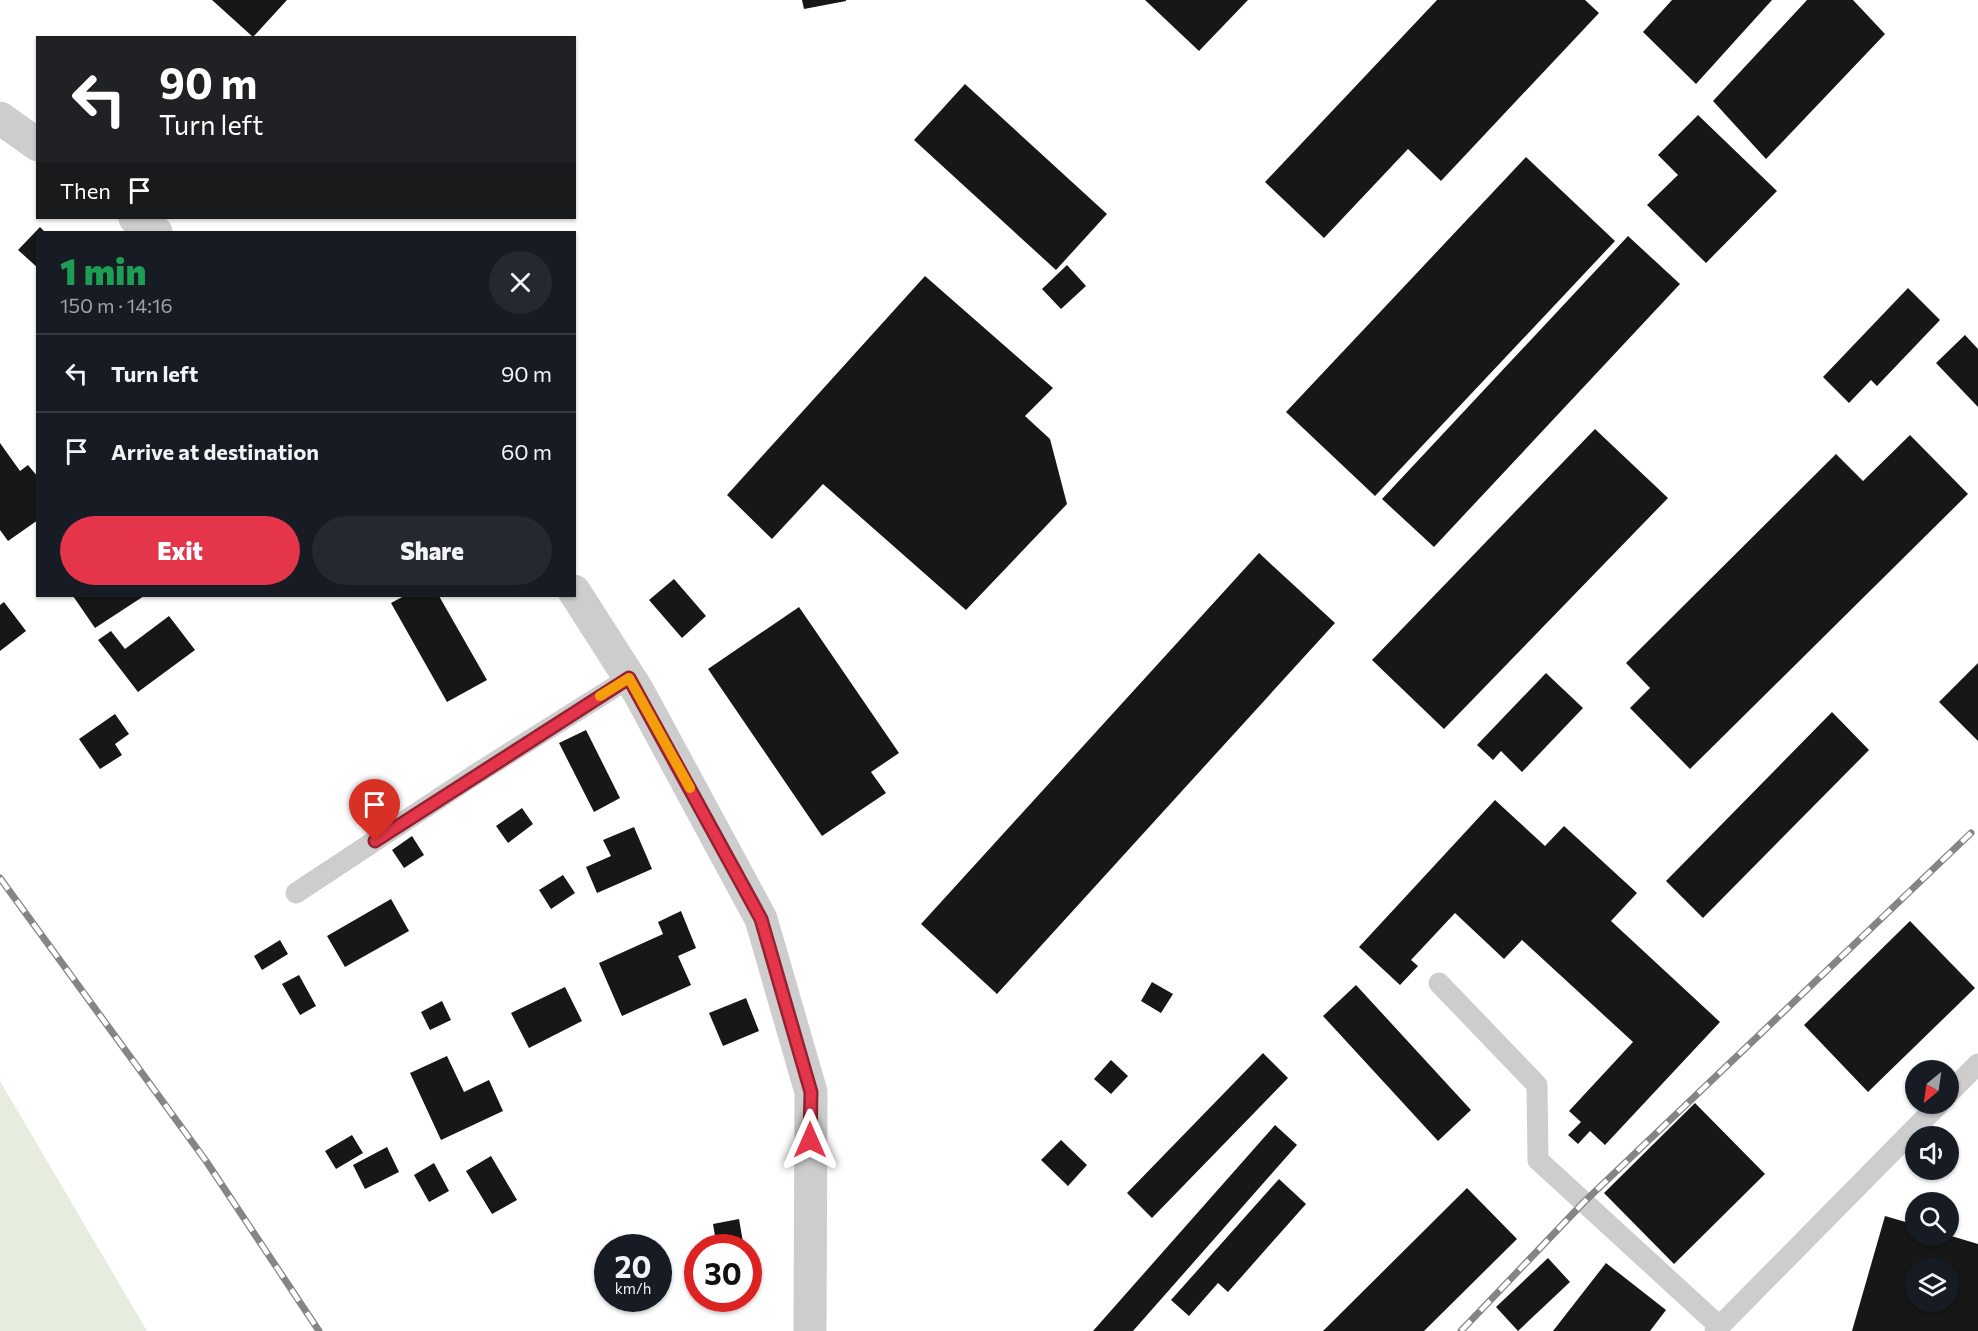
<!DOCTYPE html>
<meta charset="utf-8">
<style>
body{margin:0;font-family:Commissioner,sans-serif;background:#242831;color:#f1f3f6;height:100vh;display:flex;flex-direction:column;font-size:22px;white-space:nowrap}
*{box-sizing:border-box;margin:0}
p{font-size:20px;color:#9ea1a6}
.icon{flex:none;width:33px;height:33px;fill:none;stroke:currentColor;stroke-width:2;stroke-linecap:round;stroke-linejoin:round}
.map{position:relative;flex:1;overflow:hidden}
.panel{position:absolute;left:36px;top:231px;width:540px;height:366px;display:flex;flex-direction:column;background:#171b24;border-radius:0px;box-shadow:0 2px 4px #0004}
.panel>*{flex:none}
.top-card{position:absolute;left:36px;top:36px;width:540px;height:183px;border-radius:0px;box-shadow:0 2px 4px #0004;background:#202124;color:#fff;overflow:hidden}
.needle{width:39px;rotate:209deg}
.controls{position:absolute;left:1905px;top:1060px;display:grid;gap:12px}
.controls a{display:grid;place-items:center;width:54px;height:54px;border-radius:50%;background:#171b24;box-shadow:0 2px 4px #0004;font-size:30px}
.speed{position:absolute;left:594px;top:1234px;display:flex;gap:12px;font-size:30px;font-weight:700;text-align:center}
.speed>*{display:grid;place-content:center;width:78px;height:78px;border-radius:50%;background:#171b24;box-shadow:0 2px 4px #0004;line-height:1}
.speed small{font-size:15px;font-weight:400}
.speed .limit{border:9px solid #d22;background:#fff;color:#111}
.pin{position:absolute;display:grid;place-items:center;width:51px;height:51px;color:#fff;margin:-62px -26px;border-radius:50% 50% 50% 0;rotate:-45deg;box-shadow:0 0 6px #0007}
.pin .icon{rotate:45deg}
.me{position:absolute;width:66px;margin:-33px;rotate:0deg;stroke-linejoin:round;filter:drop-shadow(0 0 4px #0008)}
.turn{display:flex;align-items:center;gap:21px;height:126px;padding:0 24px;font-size:27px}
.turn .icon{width:78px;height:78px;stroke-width:2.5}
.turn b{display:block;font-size:42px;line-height:51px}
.then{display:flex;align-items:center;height:57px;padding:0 24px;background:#0003;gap:12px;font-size:22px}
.round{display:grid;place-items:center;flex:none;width:63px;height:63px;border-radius:32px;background:#242831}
.overview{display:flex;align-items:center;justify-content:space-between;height:102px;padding:0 24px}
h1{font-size:36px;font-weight:800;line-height:45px;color:#1e9e55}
.cta{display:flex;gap:12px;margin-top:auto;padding:12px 24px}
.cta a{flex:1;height:69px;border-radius:36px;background:#e4354b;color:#fff;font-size:24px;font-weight:800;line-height:69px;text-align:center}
.cta a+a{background:#242831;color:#f1f3f6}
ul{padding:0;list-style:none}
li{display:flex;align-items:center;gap:18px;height:78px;padding:0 24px;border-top:2px solid #363941}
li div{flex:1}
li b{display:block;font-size:22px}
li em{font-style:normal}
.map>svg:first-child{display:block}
.green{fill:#e7edde}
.building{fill:#171717;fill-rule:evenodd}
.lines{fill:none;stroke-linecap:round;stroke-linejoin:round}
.lane{stroke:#cdcdcd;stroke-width:21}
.street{stroke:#cdcdcd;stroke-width:33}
.rail-casing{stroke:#858585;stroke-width:7}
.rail{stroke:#fff;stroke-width:4.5;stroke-dasharray:14;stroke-linecap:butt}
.route-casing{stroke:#942231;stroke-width:15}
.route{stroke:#e4354b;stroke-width:10}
.slow{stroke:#f59e0b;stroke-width:10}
</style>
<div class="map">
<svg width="1978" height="1331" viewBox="0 0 1978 1331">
<rect width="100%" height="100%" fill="#fff"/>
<path class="green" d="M0,1081L147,1331H0Z"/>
<path class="building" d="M212,0H287L253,37Z
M802,0H846V1L804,9Z
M1145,0H1248L1199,51Z
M1437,0H1585L1599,13L1441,181L1408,149L1324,238L1265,182Z
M1672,0H1772L1696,84L1643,32Z
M1807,0H1853L1885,34L1766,159L1713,101Z
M965,84L1107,214L1056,270L914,140Z
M1698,115L1777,191L1706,263L1647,205L1678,175L1658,155Z
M1526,157L1615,241L1375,496L1286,412Z
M40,227L45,232H38V268L18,250Z
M1628,236L1680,284L1434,547L1382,499Z
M1067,265L1086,286L1061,309L1042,289Z
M925,276L1053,388L1025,416L1050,439L1067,504L966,610L823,484L772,539L727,495Z
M1908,288L1940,320L1877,386L1871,380L1849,403L1823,377Z
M1965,335L1978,349V407L1936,363Z
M1595,429L1668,498L1444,729L1372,660Z
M1910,435L1968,494L1690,769L1630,708L1650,688L1626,663L1836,454L1863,481Z
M0,443L20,471L28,465L38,477V520L8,541L0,530Z
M1259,553L1335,623L997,994L921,924Z
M674,579L706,616L682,638L649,600Z
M73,596H144L95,628Z
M404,596H439L487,680L447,702L391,603Z
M4,602L26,631L0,651V605Z
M799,607L899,753L871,772L886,793L822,836L708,669Z
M169,616L195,650L138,692L98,640L111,631L125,649Z
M1978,663V741L1939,702Z
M1546,673L1583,708L1522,772L1501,751L1493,760L1477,745Z
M1832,712L1869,750L1703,918L1666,881Z
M115,714L129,734L115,744L122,755L100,769L79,739Z
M586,730L620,798L594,812L559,743Z
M1495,800L1545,846L1564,826L1637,893L1611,921L1720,1022L1605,1145L1590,1131L1578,1144L1568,1135L1581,1122L1569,1111L1633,1042L1522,940L1504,959L1455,913L1411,960L1418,966L1400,985L1359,947Z
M522,808L533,824L508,843L496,826Z
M634,827L652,869L597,893L586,867L611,856L603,840Z
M412,836L424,855L404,868L392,850Z
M563,875L575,893L551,909L539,890Z
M391,899L409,931L345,967L327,936Z
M681,911L696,948L678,956L691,985L622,1016L599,963L663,934L658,922Z
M1910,921L1975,988L1868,1092L1804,1025Z
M280,940L288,954L262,970L254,956Z
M299,975L316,1006L300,1015L282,984Z
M1152,982L1173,994L1161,1013L1141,1001Z
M1356,985L1471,1110L1438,1141L1323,1016Z
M565,987L582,1021L529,1048L511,1013Z
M746,998L759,1031L723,1046L709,1013Z
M442,1001L451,1020L430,1030L421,1012Z
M1263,1053L1288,1078L1152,1218L1127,1193Z
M447,1056L464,1092L489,1080L503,1111L441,1140L410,1073Z
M1111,1060L1128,1076L1111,1094L1094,1079Z
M1695,1103L1765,1174L1674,1264L1604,1193Z
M1275,1125L1297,1145L1133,1331H1093Z
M352,1135L363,1153L336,1169L325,1151Z
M1061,1140L1087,1165L1068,1186L1041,1160Z
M387,1147L399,1172L365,1189L353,1165Z
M491,1156L517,1200L492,1214L466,1171Z
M434,1163L449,1191L429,1202L414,1175Z
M1279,1179L1306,1204L1228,1292L1218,1283L1189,1316L1171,1300Z
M1467,1188L1517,1239L1424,1331H1323Z
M1885,1216L1916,1225V1236L1948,1235L1978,1244V1331H1852ZM1916,1269H1948V1302H1916Z
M739,1219L744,1248H717L713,1224Z
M1548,1258L1570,1282L1518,1331L1496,1307Z
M1606,1263L1666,1310L1650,1331H1553Z"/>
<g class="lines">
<path class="lane" d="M296,893L473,776L629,678
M1439,983L1537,1085L1538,1160L1719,1326
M1948,1094L1978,1064
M1715,1331L1939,1104"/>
<path class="street" d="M0,118L38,145
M135,218L156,232
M574,591L638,691L761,919L811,1092L810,1331"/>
<g class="rail-casing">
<path id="rail" d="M0,878L206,1161L319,1331
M1461,1331L1584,1202L1971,833"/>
</g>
<use href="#rail" class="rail"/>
</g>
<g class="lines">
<g class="route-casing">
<path id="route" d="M375,841L629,678L761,919L811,1092L810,1140"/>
</g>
<use href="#route" class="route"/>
<path class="slow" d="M600,696L629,678L690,788"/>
</g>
</svg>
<div class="controls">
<a><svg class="needle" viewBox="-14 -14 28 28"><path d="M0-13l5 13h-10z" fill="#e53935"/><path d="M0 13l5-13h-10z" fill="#9ea1a6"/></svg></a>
<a><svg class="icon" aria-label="sound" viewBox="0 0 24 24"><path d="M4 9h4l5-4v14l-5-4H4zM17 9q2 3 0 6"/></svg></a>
<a><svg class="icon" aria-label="search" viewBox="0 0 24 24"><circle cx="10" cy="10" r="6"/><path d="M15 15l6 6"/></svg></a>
<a><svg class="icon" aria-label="layers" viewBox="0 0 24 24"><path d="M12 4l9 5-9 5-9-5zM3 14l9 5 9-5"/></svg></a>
</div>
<div class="speed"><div>20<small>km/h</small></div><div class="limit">30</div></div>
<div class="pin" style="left:375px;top:841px;background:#d93025"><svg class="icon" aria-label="arrive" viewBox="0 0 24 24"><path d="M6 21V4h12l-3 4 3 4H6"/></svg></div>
<svg class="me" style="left:810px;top:1140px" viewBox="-20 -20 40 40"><path d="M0-17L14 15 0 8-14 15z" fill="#e4354b" stroke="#fff" stroke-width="4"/></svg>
<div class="top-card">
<div class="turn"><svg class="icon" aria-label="left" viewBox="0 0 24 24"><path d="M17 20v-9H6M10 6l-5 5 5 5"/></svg><div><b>90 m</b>Turn left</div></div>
<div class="then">Then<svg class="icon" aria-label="arrive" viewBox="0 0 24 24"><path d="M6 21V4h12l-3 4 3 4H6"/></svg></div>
</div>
<section class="panel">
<div class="overview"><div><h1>1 min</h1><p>150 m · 14:16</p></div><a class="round"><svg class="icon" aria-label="close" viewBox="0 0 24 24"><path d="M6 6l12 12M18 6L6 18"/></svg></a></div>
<ul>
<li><svg class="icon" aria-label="left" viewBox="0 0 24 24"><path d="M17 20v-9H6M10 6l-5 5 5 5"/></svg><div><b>Turn left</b></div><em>90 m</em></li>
<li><svg class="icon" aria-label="arrive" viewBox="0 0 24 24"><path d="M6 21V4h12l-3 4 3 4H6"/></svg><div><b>Arrive at destination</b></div><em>60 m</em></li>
</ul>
<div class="cta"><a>Exit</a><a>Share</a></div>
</section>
</div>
